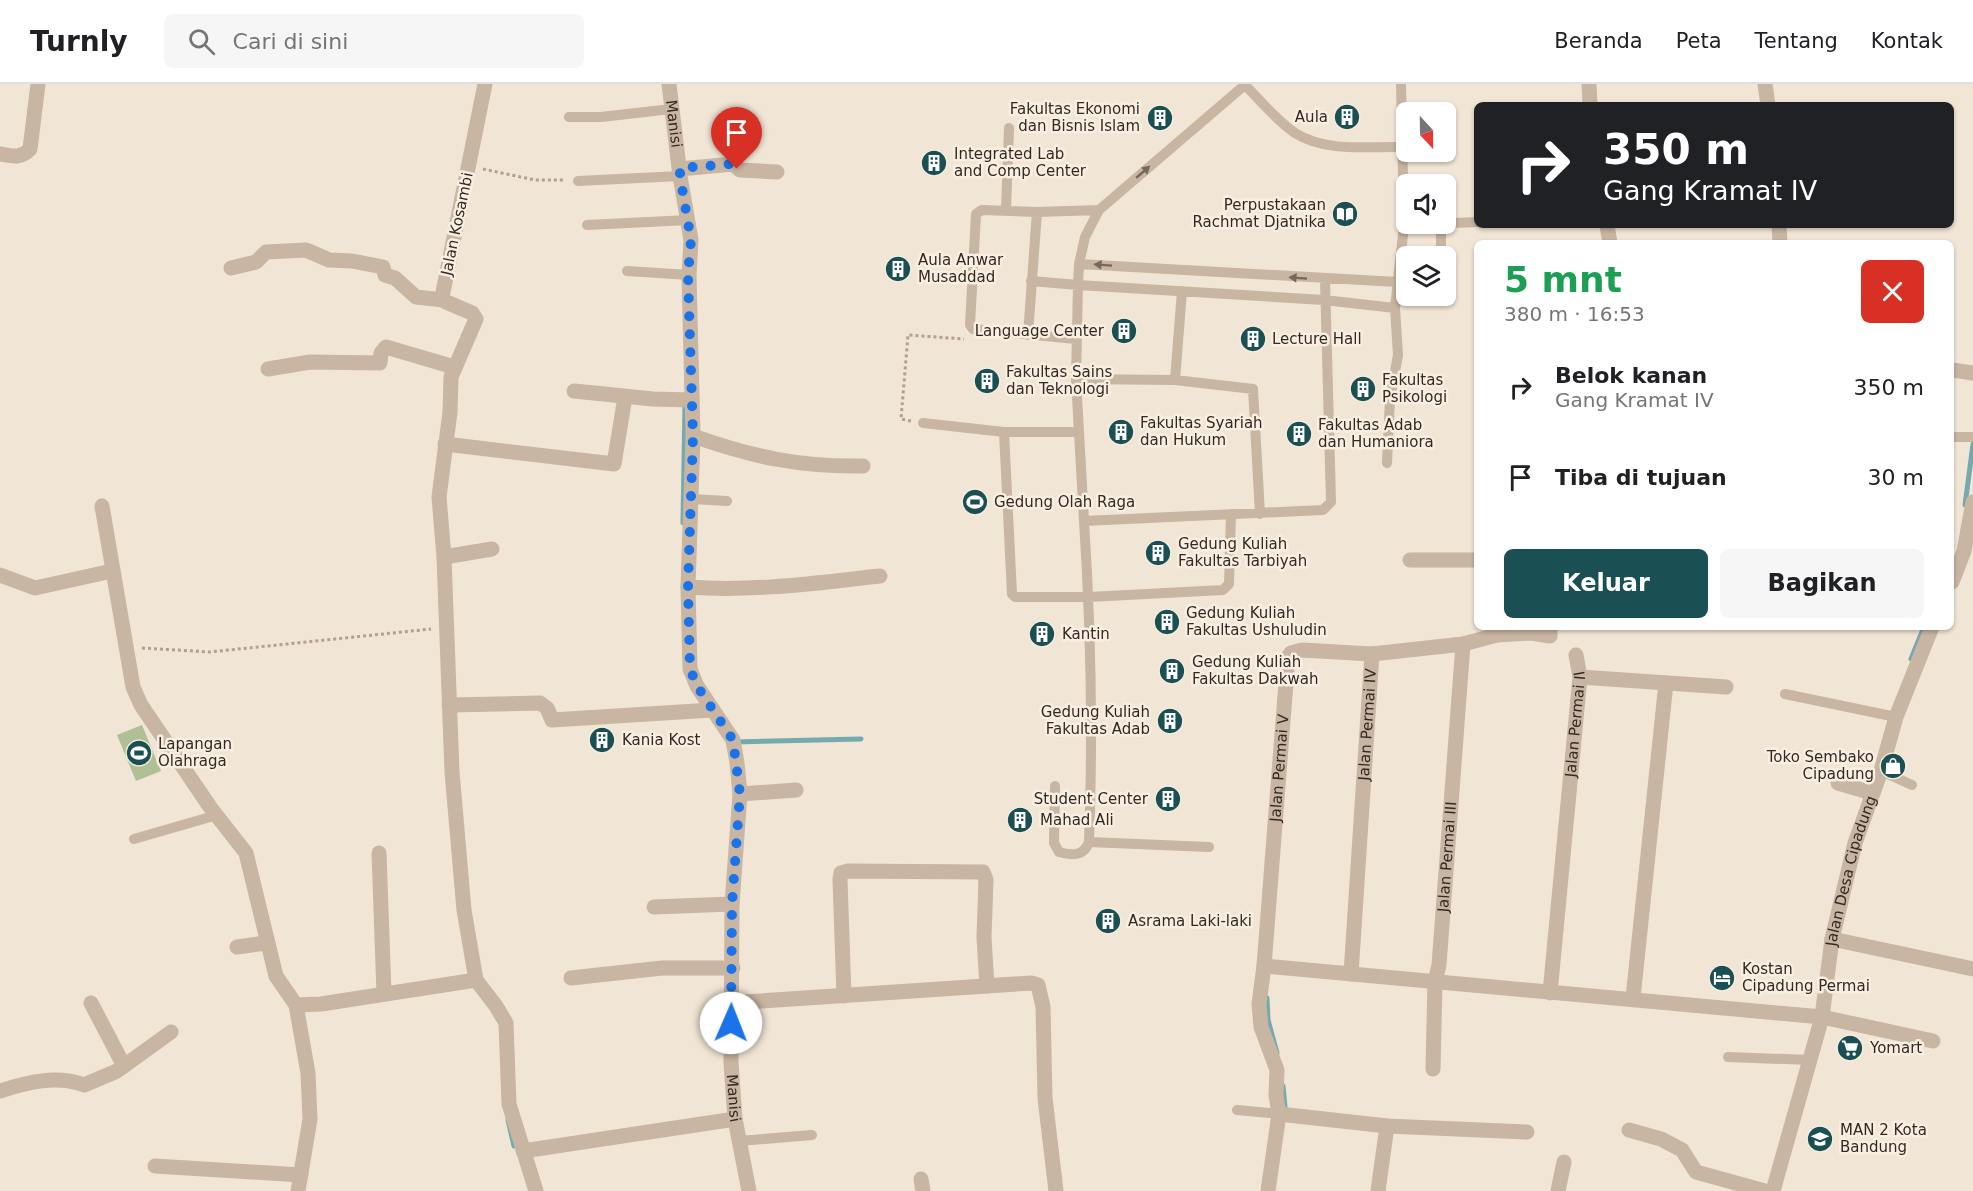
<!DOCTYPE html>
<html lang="id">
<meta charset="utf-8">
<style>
body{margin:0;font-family:"DejaVu Sans",sans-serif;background:#f6f6f6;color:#202124;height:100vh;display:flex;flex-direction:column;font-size:22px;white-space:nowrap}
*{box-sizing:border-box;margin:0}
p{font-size:20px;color:#757577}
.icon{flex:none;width:33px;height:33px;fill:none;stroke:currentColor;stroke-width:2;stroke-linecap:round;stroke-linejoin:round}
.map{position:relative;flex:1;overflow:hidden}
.panel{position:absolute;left:1474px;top:156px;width:480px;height:390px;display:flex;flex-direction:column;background:#fff;border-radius:9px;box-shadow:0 2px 4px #0004}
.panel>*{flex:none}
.hud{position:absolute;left:1474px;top:18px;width:480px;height:126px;border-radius:9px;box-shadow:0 2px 4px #0004;background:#202124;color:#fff;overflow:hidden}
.needle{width:39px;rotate:158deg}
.controls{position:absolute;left:1396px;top:18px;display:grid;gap:12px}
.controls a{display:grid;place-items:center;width:60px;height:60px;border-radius:9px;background:#fff;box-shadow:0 2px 4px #0004;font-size:30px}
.pin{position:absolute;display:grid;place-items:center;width:51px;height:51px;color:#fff;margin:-62px -26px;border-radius:50% 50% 50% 0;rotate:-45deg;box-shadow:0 0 6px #0007}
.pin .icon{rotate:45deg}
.me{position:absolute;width:66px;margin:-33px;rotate:1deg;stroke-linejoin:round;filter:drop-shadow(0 0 4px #0008)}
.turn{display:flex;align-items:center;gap:21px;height:126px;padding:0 30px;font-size:27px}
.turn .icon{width:78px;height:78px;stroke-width:2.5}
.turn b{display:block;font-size:42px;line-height:51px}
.round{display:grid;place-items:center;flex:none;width:63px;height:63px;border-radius:9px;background:#f6f6f6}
.headline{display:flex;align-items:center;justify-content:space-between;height:102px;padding:0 30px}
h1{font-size:36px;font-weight:800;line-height:45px;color:#1e9e55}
.action{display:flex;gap:12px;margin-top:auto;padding:12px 30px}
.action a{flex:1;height:69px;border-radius:9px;background:#1a4f54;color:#fff;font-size:24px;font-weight:800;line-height:69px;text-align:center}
.action a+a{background:#f6f6f6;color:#202124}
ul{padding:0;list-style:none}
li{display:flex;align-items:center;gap:18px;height:90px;padding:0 30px}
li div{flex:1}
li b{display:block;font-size:22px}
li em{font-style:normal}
header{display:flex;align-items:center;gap:36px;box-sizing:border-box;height:84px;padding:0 30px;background:#fff;border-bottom:2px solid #e0e0e0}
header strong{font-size:28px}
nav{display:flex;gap:33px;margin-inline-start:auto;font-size:21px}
.search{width:420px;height:54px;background:#f6f6f6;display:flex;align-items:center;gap:15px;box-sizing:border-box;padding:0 21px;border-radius:9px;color:#757577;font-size:22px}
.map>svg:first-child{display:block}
.green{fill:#b0bf96}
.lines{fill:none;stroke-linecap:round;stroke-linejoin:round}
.stream{stroke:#74aaae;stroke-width:5}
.path{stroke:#b49f8c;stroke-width:3;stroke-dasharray:3 3;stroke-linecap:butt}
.service{stroke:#c8b5a2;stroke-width:10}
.minor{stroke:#c8b5a2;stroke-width:15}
.tertiary{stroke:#c8b5a2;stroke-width:15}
.oneway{fill:#76685d}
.route{stroke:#1a73e8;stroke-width:10;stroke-dasharray:0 18}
.labels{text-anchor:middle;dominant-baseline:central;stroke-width:5;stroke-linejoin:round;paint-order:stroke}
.poi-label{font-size:15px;fill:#332924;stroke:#f9efe1;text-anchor:start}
.street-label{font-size:15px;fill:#332924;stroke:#f9efe1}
</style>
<header>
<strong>Turnly</strong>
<div class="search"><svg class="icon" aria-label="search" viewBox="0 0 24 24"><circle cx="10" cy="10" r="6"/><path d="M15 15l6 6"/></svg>Cari di sini</div>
<nav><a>Beranda</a><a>Peta</a><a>Tentang</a><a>Kontak</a></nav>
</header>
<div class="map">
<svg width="1973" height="1107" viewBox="0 0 1973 1107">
<rect width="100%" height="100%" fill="#f1e5d5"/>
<path class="green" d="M142,641L161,687L136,697L117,651Z"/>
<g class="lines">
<path class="stream" d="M1965,421L1973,360
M683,439L685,320
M1911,575L1924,543
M735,658L861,655
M1267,914L1268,936L1277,969
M1283,1002L1285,1023
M508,1036L514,1062"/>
<path class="path" d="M483,85L535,96H565
M911,337L901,335L908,251L964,255
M142,564L210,568L431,545"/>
<path class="service" d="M1246,0L1099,126L1085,153L1079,180L1398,198
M1245,1C1261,17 1276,36 1295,49C1327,69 1369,62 1404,63
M569,33H601L671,25
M578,97L680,92
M1006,125L1009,44
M587,141L689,136
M1404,141L1478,138
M1441,172V141
M1079,180L1078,201L1324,216L1395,224L1404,141L1401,0
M627,187L689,191
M1031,197L1078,201L1076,295L1084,437L1323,426L1331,418L1325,195
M1182,207L1175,296L1253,305L1260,430
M1028,251L1037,128
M1076,255L973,245L970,241L976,130L982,126L1037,128L1099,126
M1076,295L1175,296
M923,339L1004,348
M1079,348H1004L1012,510L1015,513H1089L1223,506L1229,500L1231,430
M1952,353H1973
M1387,379L1390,315L1398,271L1395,224
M691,415L727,417
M1084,437C1091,544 1093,651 1089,758L1209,763
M1785,610L1896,633
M1881,687L1912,701
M1055,702L1054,759L1059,768C1072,772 1084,772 1089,758
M134,755L217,731
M1728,973L1811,976
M1237,1026L1279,1030
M739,1057L812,1051"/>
<g class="minor">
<path d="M485,0L442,213L444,217L472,229L476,235L451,293L450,328L439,413L444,473L452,688L464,826L476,896L496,922L506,939L509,1020L536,1107"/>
<path id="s1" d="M669,0L680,92L691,156L689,191L693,352L688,503L690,585L697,602L733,656L737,679L740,710L732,820L731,979L735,1035L749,1107"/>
<path d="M1589,0L1590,21"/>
<path d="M1765,0L1768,21"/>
<path d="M0,70C12,72 21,75 30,65L38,0"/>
<path d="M680,85L733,80L740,86L777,88"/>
<path d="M1607,141L1610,159"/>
<path d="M1779,141L1780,159"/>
<path d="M231,184L256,178L266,168L306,166L329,176L352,177L383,183L385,191L395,194L416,213L443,216"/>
<path d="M268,285L310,278L380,279L381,269L386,263L454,283"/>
<path d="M1952,286L1973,289"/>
<path d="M574,307L653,315L692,316"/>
<path d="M693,352C753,373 799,383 863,382"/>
<path d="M445,360L614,380L625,313"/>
<path d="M102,422L133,603L141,621L210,723L246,769L276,892L296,921L308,989L310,1035L298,1107"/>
<path d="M444,473L492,465"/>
<path d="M1410,476H1478"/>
<path d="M0,491L35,504L112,487"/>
<path d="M688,503C752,508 816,499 880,492"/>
<path d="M1580,593L1726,603"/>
<path d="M449,621L540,619L547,624L552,636L712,626"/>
<path d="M1838,699L1872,709"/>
<path d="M740,710L796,706"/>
<path d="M379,769L384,910"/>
<path d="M654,823L732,820"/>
<path d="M1832,855L1973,885"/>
<path d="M237,863L266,859"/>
<path d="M1264,882L1822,933L1933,957"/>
<path id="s2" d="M1351,890L1372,570"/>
<path d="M571,894L662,884H733"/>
<path id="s3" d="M1550,909L1580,593L1576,571"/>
<path d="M844,912L840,795L841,789L848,787L983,788L986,796L984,853L987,902"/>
<path d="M1633,914L1666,599"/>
<path d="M91,919L124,982"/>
<path d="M730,919L1031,899L1038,901L1043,923L1045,1014L1056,1107"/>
<path d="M296,921L321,920L476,896"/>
<path id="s4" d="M1433,985L1435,898L1439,881L1463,560"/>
<path d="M0,1007C28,998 56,991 84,1001L117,987L171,948"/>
<path d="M1279,1030L1387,1042L1527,1048"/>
<path d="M1629,1046L1661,1055L1682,1066L1696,1088L1765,1107"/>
<path d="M523,1067L735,1035"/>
<path d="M155,1082L301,1091"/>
<path d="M921,1095L923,1107"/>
<path id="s5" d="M1268,1107L1279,1030L1276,1011L1277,986L1261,943L1259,920L1264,882L1288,573L1291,569L1302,566L1372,570L1463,560L1497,551L1531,549L1550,552V543"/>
<path d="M1378,1107L1387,1042"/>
<path d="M1558,1107L1564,1078"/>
</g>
<g class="tertiary">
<path d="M1952,498L1964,467L1973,418"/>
<path id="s6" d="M1773,1107L1822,933L1832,855L1855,759L1881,687L1896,633L1932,543"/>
</g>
</g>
<defs><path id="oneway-solid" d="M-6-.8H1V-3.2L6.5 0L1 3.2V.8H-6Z" transform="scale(1.5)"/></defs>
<g class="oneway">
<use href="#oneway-solid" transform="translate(1143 88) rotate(-41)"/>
<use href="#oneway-solid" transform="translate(1103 181) rotate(-176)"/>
<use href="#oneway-solid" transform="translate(1298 194) rotate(-176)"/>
</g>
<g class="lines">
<path class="route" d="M731,939L732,820L740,710L733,656L697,602L690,585L688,503L693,352L688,191L691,156L680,92V84L733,80L737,85"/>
</g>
<defs>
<g id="building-disc" transform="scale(1.35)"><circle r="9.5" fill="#1a4f54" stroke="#f9efe1"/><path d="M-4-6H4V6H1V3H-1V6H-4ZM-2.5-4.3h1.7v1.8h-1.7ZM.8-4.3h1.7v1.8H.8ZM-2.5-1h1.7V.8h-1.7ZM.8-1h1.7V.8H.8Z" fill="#fff"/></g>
<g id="library-disc" transform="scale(1.35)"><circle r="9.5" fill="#1a4f54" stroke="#f9efe1"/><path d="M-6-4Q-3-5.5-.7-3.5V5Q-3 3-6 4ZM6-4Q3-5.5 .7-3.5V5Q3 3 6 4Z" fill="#fff"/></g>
<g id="stadium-disc" transform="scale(1.35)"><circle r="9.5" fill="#1a4f54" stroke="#f9efe1"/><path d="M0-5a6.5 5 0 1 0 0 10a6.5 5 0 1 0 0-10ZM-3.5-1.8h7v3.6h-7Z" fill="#fff"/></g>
<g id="shop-disc" transform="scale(1.35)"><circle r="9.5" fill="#1a4f54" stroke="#f9efe1"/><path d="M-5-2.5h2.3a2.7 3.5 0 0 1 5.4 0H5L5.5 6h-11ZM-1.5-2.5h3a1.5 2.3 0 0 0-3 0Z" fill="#fff"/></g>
<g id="hotel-disc" transform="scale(1.35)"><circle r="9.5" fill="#1a4f54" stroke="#f9efe1"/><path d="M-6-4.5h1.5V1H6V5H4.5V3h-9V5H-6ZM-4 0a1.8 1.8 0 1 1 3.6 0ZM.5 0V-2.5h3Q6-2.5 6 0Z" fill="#fff"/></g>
<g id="supermarket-disc" transform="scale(1.35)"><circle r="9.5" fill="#1a4f54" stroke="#f9efe1"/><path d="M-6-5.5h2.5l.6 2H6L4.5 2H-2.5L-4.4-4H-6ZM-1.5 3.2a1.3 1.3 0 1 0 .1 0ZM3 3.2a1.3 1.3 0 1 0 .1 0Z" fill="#fff"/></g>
<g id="school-disc" transform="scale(1.35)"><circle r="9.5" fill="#1a4f54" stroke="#f9efe1"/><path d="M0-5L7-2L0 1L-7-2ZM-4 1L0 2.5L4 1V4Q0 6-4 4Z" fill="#fff"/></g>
</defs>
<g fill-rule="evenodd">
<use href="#building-disc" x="1347" y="33"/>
<use href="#building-disc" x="1160" y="34"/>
<use href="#building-disc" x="934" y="79"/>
<use href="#library-disc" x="1345" y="130"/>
<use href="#building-disc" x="898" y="185"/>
<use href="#building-disc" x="1124" y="247"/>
<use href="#building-disc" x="1253" y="255"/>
<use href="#building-disc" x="987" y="297"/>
<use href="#building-disc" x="1363" y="305"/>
<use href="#building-disc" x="1121" y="348"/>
<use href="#building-disc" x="1299" y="350"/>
<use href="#stadium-disc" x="975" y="418"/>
<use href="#building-disc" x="1158" y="469"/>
<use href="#building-disc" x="1167" y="538"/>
<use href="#building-disc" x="1042" y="550"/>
<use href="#building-disc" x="1172" y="587"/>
<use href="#building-disc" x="1170" y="637"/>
<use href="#building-disc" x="602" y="656"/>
<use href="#stadium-disc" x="139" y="669"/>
<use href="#shop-disc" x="1893" y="682"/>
<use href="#building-disc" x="1168" y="715"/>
<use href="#building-disc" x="1020" y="736"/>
<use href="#building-disc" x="1108" y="837"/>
<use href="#hotel-disc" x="1722" y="894"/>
<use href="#supermarket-disc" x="1850" y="964"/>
<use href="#school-disc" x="1820" y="1055"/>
</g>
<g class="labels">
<g class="poi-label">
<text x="1140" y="25" text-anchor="end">Fakultas Ekonomi<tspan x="1140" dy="17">dan Bisnis Islam</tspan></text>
<text x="1328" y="33" text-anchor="end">Aula</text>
<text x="954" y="70">Integrated Lab<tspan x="954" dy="17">and Comp Center</tspan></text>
<text x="1326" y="121" text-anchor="end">Perpustakaan<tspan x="1326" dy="17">Rachmat Djatnika</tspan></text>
<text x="918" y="176">Aula Anwar<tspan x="918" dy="17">Musaddad</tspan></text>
<text x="1104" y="247" text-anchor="end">Language Center</text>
<text x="1272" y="255">Lecture Hall</text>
<text x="1006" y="288">Fakultas Sains<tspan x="1006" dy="17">dan Teknologi</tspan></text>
<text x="1382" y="296">Fakultas<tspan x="1382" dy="17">Psikologi</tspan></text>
<text x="1140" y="339">Fakultas Syariah<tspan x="1140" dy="17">dan Hukum</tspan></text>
<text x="1318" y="341">Fakultas Adab<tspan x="1318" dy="17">dan Humaniora</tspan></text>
<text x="994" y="418">Gedung Olah Raga</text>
<text x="1178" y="460">Gedung Kuliah<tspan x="1178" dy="17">Fakultas Tarbiyah</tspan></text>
<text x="1186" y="529">Gedung Kuliah<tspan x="1186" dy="17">Fakultas Ushuludin</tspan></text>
<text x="1062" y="550">Kantin</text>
<text x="1192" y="578">Gedung Kuliah<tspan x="1192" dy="17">Fakultas Dakwah</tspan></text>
<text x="1150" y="628" text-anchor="end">Gedung Kuliah<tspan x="1150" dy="17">Fakultas Adab</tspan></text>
<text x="622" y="656">Kania Kost</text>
<text x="158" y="660">Lapangan<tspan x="158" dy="17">Olahraga</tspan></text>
<text x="1874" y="673" text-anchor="end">Toko Sembako<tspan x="1874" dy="17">Cipadung</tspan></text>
<text x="1148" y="715" text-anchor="end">Student Center</text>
<text x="1040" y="736">Mahad Ali</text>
<text x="1128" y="837">Asrama Laki-laki</text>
<text x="1742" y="885">Kostan<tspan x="1742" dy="17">Cipadung Permai</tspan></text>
<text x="1870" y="964">Yomart</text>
<text x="1840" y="1046">MAN 2 Kota<tspan x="1840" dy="17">Bandung</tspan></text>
</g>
<g class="street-label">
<text stroke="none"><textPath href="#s1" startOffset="40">Manisi</textPath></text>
<text transform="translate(457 140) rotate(-78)">Jalan Kosambi</text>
<text stroke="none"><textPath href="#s2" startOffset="250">Jalan Permai IV</textPath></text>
<text stroke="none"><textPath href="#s3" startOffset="270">Jalan Permai II</textPath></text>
<text stroke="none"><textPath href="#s5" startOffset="428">Jalan Permai V</textPath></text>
<text stroke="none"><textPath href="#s4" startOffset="213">Jalan Permai III</textPath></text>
<text stroke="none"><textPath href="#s6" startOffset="330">Jalan Desa Cipadung</textPath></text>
<text stroke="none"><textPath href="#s1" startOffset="1029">Manisi</textPath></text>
</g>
</g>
</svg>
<div class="controls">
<a><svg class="needle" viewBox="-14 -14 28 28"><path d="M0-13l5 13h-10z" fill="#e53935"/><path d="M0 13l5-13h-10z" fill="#757577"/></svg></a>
<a><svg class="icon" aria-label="sound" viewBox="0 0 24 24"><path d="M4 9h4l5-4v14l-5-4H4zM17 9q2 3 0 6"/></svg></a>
<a><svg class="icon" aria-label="layers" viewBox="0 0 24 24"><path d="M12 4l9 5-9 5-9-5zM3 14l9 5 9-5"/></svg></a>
</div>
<div class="pin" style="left:737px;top:85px;background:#d93025"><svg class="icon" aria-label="arrive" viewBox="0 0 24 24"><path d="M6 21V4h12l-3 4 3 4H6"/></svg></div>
<svg class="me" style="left:731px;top:939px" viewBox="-20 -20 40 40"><circle r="19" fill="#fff"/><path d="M0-13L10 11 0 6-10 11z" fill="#1a73e8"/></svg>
<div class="hud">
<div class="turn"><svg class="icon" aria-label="right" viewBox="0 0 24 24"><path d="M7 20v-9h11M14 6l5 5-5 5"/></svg><div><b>350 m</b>Gang Kramat IV</div></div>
</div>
<section class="panel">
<div class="headline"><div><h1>5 mnt</h1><p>380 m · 16:53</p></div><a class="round" style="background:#d93025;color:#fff"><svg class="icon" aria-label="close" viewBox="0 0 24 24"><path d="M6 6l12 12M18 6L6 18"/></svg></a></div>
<ul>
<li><svg class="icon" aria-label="right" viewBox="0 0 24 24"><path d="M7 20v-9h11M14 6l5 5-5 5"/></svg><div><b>Belok kanan</b><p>Gang Kramat IV</p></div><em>350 m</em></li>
<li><svg class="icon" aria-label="arrive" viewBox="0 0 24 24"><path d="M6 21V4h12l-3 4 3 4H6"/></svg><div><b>Tiba di tujuan</b></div><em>30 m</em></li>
</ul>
<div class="action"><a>Keluar</a><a>Bagikan</a></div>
</section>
</div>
